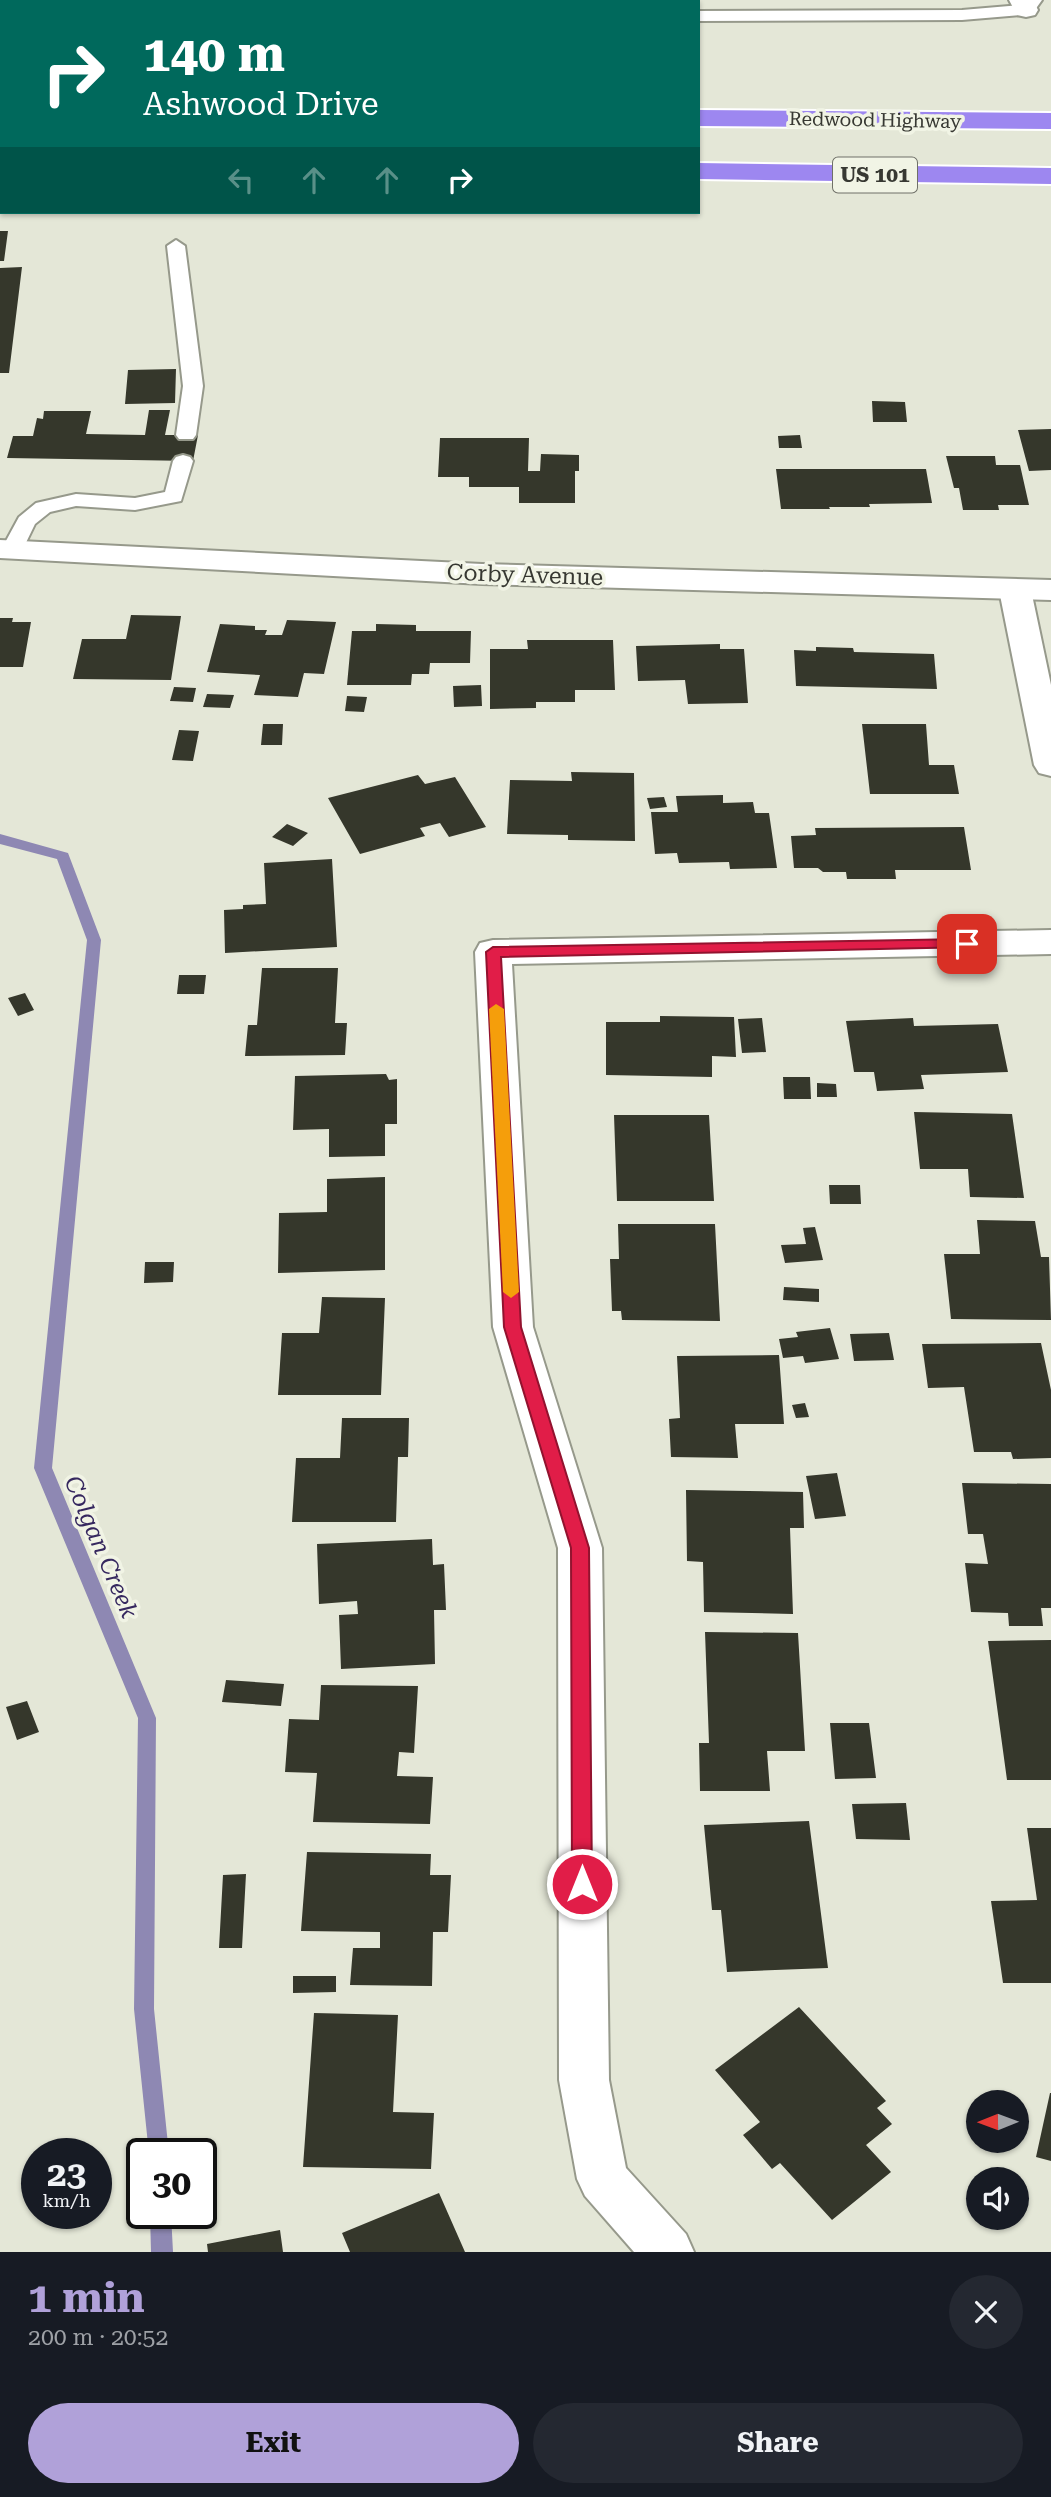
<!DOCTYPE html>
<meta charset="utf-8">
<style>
body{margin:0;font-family:"Roboto Serif",serif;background:#242831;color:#f1f3f6;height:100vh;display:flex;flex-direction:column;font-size:26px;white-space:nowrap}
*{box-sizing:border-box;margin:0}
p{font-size:23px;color:#9ea1a6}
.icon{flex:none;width:38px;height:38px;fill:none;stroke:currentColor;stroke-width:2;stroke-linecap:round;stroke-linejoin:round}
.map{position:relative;height:2252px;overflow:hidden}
.drawer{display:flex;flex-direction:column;background:#171b24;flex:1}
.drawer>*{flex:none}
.hud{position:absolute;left:0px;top:0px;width:700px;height:214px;box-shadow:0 2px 5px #0004;background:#00695c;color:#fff;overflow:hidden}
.needle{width:46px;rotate:269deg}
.tools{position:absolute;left:966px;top:2090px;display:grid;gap:14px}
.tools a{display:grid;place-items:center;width:63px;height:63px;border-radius:50%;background:#171b24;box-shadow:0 2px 5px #0004;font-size:35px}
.speed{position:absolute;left:21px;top:2138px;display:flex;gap:14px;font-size:35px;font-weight:700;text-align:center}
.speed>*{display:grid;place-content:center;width:91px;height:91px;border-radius:50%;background:#171b24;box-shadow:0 2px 5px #0004;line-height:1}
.speed small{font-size:18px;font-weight:400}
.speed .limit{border:4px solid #111;border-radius:10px;background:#fff;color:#111}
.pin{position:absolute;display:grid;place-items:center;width:60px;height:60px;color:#fff;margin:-30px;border-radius:14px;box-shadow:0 4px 10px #0006}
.me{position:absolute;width:77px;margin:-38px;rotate:0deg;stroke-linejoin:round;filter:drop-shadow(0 0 5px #0008)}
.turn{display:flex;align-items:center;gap:24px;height:147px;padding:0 28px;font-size:32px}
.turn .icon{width:91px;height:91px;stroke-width:2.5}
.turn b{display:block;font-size:49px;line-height:60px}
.lanes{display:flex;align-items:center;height:66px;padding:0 28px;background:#0003;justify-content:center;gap:35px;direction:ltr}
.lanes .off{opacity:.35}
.round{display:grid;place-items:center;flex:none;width:74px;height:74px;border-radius:37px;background:#242831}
.headline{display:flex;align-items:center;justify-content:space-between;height:119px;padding:0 28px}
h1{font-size:42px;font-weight:700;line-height:52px;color:#b0a1d9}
.cta{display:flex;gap:14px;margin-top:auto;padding:14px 28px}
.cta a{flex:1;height:80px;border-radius:42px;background:#b0a1d9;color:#111;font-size:28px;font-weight:700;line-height:80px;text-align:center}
.cta a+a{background:#242831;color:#f1f3f6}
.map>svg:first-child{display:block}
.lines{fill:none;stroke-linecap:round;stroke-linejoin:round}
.stream{fill:#8e88b3;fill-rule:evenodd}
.building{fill:#35372b}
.lane-casing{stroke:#96998b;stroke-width:4}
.street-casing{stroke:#96998b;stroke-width:4}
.secondary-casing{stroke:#96998b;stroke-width:4}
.highway-casing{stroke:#fff;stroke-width:4}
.lane{fill:#fff;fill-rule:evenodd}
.street{fill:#fff;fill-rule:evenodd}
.secondary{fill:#fff;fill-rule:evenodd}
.highway{fill:#9d87f0;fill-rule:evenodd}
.route{fill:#e11d48;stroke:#92132f;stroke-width:2}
.slow{fill:#f59e0b}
.labels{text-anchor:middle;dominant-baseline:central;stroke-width:7;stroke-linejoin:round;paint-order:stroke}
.far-street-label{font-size:19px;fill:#373832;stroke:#f1f4e5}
.shield{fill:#f1f4e5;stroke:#6f7068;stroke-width:2}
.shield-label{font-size:21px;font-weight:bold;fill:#373832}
.street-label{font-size:23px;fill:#373832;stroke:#f1f4e5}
.water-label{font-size:24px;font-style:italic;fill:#36285f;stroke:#f1f4e5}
</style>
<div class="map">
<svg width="1051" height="2252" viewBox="0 0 1051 2252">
<rect width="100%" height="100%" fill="#e4e7d7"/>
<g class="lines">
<path class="stream" d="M0,834L68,853L101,940L52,1468L156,1718L154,2009L169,2154H149L134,2009L138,1718L34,1468L87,940L57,859L0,844Z
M150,2214H171L173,2252H151Z"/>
</g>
<path class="building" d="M0,231H8L4,261H0Z
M22,267L9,373H0V268Z
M176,369L175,403L125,404L128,370Z
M872,401L905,402L907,422H873Z
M149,410H170L165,435H198L193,461L7,458L13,436H33L37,418L43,419L44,411H91L86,434L145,435Z
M1051,429V470L1029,471L1018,430Z
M800,435L802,448H779L778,436Z
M440,438H529L528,471H540L541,454L579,455V471H575V503H519V487H469V477H438Z
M946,456H995L996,465H1020L1029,505H998L999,510H963L959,488H954Z
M776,469H926L932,503L869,504L870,507H829L830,509H781Z
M131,615L181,616L171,680L73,679L82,639H126Z
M0,618H13L12,622H31L23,667H0Z
M287,620L336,622L324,674L304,673L298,697L254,695L260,675L207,672L220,624L255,626V630H267L265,635H282Z
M376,624L416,625V631H471L470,663H430L429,674H412L411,685H347L352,631H376Z
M527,640H613L615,690H575V702H536V708L490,709V649H528Z
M720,644V649H744L748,703L688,704L685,680L638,681L636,646Z
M816,647L853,648L854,652L934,654L937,689L796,686L794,650L816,651Z
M481,685L482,706L454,707L453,686Z
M174,687L196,688L193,702L170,701Z
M207,694L234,695L230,708L203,707Z
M347,696L367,697L364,712L345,711Z
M263,724H283L282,745H261Z
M862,724H926L929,765H954L959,794H870Z
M179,730L199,731L193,761L172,760Z
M571,772L634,773L635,841L568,840V835L507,834L510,780L572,781Z
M418,775L425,784L455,777L486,827L449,837L440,823L420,828L425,836L360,854L328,798Z
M723,795V803L753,802L755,813H769L777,868L730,869L729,862L679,863L677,853L655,854L651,812H678L676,796Z
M664,797L667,807L650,809L647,798Z
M287,824L308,833L293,846L272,837Z
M964,827L971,870H895L896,879H847L846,872H823L818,868H794L791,836L816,835L815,828Z
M332,859L337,947L225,953L224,910L243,909V905L266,904L264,863Z
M262,968H338L335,1023H347L345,1055L245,1056L248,1025H257Z
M179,975H206L204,994H177Z
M25,993L34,1010L18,1016L8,998Z
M660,1016L734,1017L736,1057L712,1056V1077L606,1075V1022H660Z
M762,1018L766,1052L742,1053L738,1019Z
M913,1018L914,1026L998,1024L1008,1072L921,1075L924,1089L877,1091L874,1072H854L846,1021Z
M386,1074L389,1080L397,1079V1124H385V1156L329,1157V1129L293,1130L295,1076Z
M783,1077H810L811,1099H784Z
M817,1083L836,1084L837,1097H817Z
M914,1112L1012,1114L1024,1198L970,1197L968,1169H920Z
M614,1115H709L714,1201H617Z
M385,1177V1270L278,1273L279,1213L327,1212V1179Z
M829,1185H860L861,1204H830Z
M977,1220L1035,1221L1041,1257H1049L1051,1320L951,1319L944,1254H980Z
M618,1224H715L720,1321L622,1320L621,1311H612L610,1259H619Z
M815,1227L823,1260L785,1263L781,1245L806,1244L803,1228Z
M145,1262H174L173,1282L144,1283Z
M784,1287L819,1289V1302L783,1300Z
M322,1297L385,1298L381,1395H278L282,1333H319Z
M830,1328L839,1359L805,1363L803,1356L783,1358L779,1339L798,1337L796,1332Z
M889,1333L894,1360L854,1361L850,1334Z
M1041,1343L1051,1390V1458L1013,1459L1011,1452H974L964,1387L928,1388L922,1344Z
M779,1355L784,1424H735L738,1458L671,1457L669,1419L680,1418L677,1356Z
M805,1403L809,1417L796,1418L792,1405Z
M342,1418H409L408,1457H398L396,1522H292L296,1458H340Z
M837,1473L846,1516L815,1519L806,1476Z
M962,1483L1051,1484V1608H1041L1043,1626H1009L1008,1613L971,1612L965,1563L988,1564L983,1534H968Z
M686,1490L803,1492L804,1528H790L793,1614L704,1612L703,1562L687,1561Z
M432,1539L433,1565L444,1564L446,1610H434L435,1664L341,1669L339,1615L358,1614L357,1601L319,1604L317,1544Z
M705,1632L798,1633L805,1751H767L770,1791H700L699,1743H709Z
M1051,1640V1780H1007L988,1641Z
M226,1680L284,1684L281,1706L222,1702Z
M321,1685L418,1686L414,1753L399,1752L397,1776L433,1777L430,1824L313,1822L317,1773L285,1772L289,1719L319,1720Z
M27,1701L39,1732L17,1740L6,1707Z
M830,1723H869L876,1778L835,1779Z
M906,1803L910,1840L856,1839L852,1804Z
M809,1821L828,1968L727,1972L721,1910H712L704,1825Z
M1027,1828H1051V1983H1003L991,1901L1037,1900Z
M307,1852L431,1854L430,1875H451L448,1932H433L432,1986L350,1985L353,1948H380V1932L301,1931Z
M246,1874L242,1948H219L223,1875Z
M293,1976H336V1992L293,1993Z
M799,2007L886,2101L877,2108L892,2124L866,2145L891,2172L832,2220L780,2163L772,2169L743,2135L760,2122L715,2070Z
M314,2013L398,2015L393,2112L434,2113L431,2169L303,2167Z
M1050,2093H1051V2161L1036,2157Z
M439,2193L465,2252H350L342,2233Z
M280,2230L283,2252H208L207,2244Z"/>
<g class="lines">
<g class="lane-casing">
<path id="lane" d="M448,0H464V2H448Z
M1025,0H1042L1032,14L962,20L698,21V11L962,10L1021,5Z
M176,240L185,246L203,386L196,435L193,439H179L176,435L183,386L167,246Z
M183,455L190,457L193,461L181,501L135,510L76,506L50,512L35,524L20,555H4L1,550L19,517L36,503L76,494L135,498L165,492L173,461L176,457Z"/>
</g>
<g class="street-casing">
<path id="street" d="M1009,0H1033L1038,10L1035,15L1026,17L1017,15Z
M1015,580L1026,583L1031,590L1051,685V776L1039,773L1034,765L999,590L1004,583Z
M1051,930V954L512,964L533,1327L602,1548L609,2080L626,2168L686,2234L694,2252H634L585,2196L577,2179L559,2080L558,1548L493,1327L475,952L480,943L493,940Z"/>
</g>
<g class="secondary-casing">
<path id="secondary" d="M0,540L482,564L1051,580V600L482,584L0,558Z"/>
</g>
<g class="highway-casing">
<path id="highway" d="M0,82H2V98H0Z
M698,110L1051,113V129L698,126Z
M0,132H2V148H0Z
M698,163L1051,168V184L698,179Z"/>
</g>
<use href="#lane" class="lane"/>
<use href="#street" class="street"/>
<use href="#secondary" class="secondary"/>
<use href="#highway" class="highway"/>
</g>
<path class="route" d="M967,939L975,944L973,947L501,957L521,1327L589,1548L592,1884L589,1890L582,1893L575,1890L572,1884L571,1548L504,1327L486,952L493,947Z"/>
<path class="slow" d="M496,1004L504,1009L519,1292L511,1298L503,1292L489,1009Z"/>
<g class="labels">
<g class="far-street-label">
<text transform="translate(875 120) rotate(1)">Redwood Highway</text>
</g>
<rect class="shield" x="833" y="157.5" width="84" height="35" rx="5"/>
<g class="shield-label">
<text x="875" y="175">US 101</text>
</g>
<g class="street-label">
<text transform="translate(525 575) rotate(2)">Corby Avenue</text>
</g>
<g class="water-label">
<text transform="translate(101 1547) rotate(67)">Colgan Creek</text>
</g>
</g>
</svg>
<div class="tools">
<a><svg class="needle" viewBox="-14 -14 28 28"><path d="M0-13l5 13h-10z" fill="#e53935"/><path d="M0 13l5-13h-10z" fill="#9ea1a6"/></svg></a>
<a><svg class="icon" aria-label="sound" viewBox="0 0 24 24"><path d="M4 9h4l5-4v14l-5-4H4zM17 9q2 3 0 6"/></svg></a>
</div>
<div class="speed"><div>23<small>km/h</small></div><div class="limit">30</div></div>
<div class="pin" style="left:967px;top:944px;background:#d93025"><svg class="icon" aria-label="arrive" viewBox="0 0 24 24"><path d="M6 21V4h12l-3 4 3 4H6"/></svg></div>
<svg class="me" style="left:582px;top:1884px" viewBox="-20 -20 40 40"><circle r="17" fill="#e11d48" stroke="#fff" stroke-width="3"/><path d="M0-11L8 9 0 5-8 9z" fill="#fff"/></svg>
<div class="hud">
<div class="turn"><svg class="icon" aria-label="right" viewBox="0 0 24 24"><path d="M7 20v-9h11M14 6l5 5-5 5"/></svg><div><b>140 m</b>Ashwood Drive</div></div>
<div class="lanes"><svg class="icon off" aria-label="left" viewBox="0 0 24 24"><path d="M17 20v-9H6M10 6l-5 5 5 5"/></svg><svg class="icon off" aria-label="ahead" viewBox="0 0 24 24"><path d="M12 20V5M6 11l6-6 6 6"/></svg><svg class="icon off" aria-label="ahead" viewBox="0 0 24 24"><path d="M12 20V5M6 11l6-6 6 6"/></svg><svg class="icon" aria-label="right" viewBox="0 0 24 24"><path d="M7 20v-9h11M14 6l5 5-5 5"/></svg></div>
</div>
</div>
<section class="drawer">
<div class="headline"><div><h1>1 min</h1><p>200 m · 20:52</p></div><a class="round"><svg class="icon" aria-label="close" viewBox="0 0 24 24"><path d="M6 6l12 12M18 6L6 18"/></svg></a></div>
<div class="cta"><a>Exit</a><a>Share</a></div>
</section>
